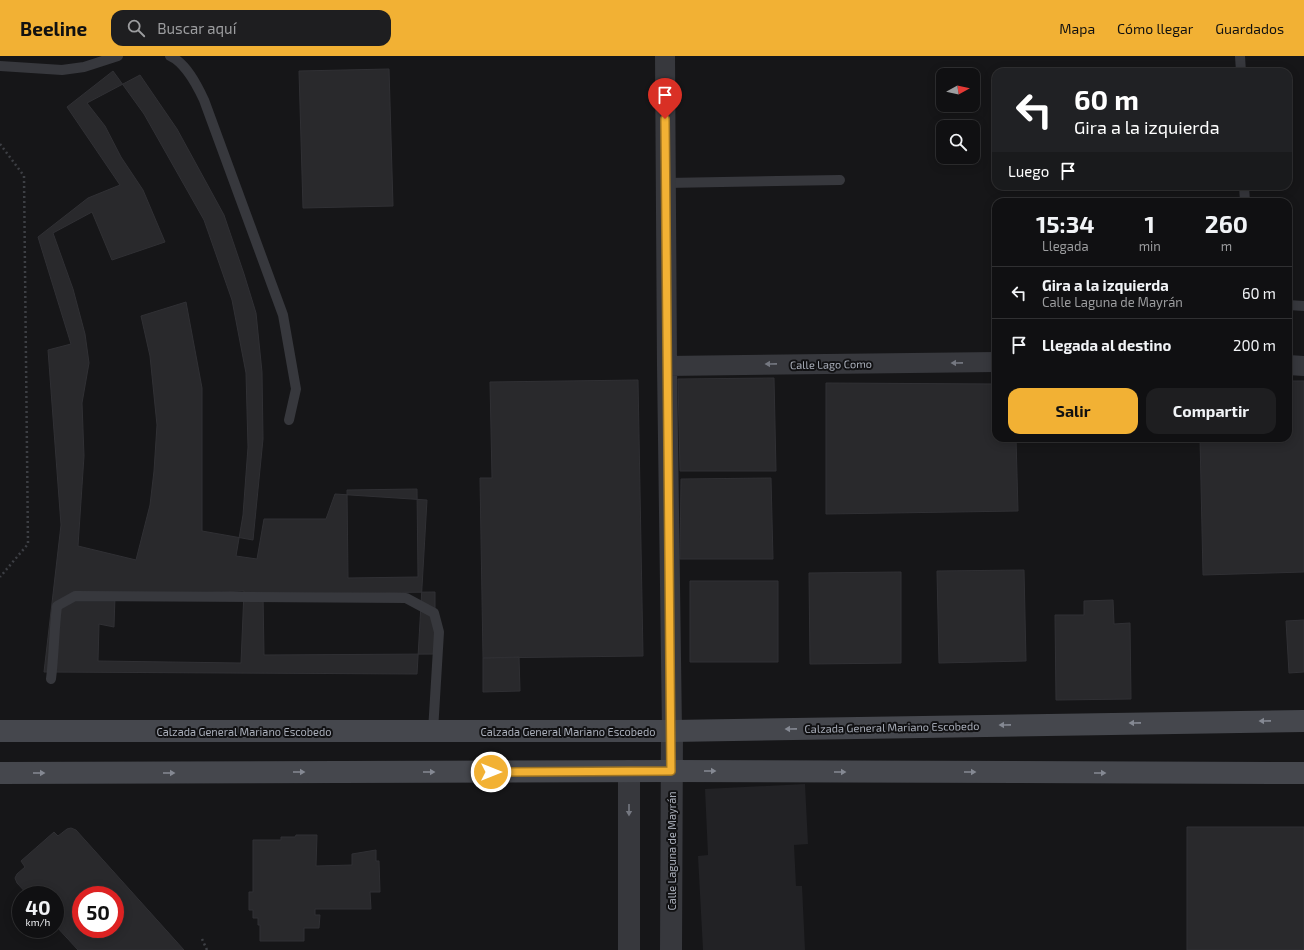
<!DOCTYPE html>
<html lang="es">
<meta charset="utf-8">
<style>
body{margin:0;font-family:"Exo 2",sans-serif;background:#1e1e20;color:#f1f3f6;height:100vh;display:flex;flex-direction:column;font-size:15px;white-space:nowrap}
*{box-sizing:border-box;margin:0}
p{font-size:13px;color:#9c9d9f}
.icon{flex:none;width:22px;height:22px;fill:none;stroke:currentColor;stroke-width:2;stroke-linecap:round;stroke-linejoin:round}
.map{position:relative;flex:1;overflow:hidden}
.panel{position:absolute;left:992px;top:142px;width:300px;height:244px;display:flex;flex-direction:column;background:#101012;border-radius:12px;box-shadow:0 2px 10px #0003,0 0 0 1px #303032}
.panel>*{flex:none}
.guide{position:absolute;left:992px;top:12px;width:300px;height:122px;border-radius:12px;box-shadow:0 2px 10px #0003,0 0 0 1px #303032;background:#202124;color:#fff;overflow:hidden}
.needle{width:26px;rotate:82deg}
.fabs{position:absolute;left:936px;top:12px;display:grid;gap:8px}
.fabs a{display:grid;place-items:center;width:44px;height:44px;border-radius:8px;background:#101012;box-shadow:0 2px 10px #0003,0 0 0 1px #303032;font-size:20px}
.speed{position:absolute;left:12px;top:830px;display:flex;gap:8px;font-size:20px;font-weight:700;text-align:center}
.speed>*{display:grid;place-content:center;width:52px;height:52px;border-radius:50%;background:#101012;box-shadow:0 2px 10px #0003,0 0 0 1px #303032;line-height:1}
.speed small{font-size:10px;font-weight:400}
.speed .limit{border:6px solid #d22;background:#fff;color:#111}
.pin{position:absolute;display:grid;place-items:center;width:34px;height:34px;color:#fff;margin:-41px -17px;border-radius:50% 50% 50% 0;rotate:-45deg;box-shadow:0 0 4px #0007}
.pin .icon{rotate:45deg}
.me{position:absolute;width:44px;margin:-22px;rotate:90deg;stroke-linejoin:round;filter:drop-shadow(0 0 3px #0008)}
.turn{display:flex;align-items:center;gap:14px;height:84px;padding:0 16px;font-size:18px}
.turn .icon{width:52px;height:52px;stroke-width:2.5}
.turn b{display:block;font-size:28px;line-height:34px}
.then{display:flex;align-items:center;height:38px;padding:0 16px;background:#0003;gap:8px;font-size:15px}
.eta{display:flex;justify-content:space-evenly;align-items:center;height:68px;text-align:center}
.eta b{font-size:24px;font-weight:700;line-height:28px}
.button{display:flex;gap:8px;margin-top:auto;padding:8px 16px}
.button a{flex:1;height:46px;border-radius:12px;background:#f2b134;color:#111;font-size:16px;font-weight:700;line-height:46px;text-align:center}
.button a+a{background:#1e1e20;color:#f1f3f6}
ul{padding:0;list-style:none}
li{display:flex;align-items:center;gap:12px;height:52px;padding:0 16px;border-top:1px solid #303032}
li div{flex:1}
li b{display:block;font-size:15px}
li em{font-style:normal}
header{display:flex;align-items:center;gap:24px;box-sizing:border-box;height:56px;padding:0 20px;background:#f2b134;color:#111}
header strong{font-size:19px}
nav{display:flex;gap:22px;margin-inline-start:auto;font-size:14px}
.search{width:280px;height:36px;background:#1e1e20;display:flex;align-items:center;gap:10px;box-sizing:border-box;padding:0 14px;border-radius:12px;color:#9c9d9f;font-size:15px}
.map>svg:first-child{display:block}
.built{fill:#222225}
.building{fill:#29292c;stroke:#303034;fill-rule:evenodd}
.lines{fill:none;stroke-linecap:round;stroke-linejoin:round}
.path{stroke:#3d3f44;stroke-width:2.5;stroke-dasharray:2 3;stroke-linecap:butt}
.service{stroke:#37383d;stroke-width:10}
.minor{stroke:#37383d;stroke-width:20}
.tertiary{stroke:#37383d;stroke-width:22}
.secondary{stroke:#45474d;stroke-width:22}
.oneway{fill:#757881}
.oneway2{fill:#858993}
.route-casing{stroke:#9d7322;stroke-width:10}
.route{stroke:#f2b134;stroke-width:7}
.labels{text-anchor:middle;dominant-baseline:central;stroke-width:4;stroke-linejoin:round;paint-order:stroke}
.street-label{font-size:11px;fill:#a8adb8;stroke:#111113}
</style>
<header>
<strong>Beeline</strong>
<div class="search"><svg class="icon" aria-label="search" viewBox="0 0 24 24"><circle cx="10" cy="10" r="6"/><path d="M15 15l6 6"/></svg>Buscar aquí</div>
<nav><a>Mapa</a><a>Cómo llegar</a><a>Guardados</a></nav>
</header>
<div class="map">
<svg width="1304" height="894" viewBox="0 0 1304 894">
<rect width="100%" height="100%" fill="#161618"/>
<path class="built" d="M805,728L808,788L794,789L796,830H802L805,894H703L698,800L708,799L705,733Z"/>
<path class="building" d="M389,13L393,150L303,152L299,15Z
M113,15L144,58L204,164L232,244L246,317L248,391L243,459L236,500L257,503L264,463H326L335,438L427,444L417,618L44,616L61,469L48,294L71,288L38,181L88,142L120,129L67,51Z
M140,19L177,73L224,159L244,218L256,257L262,316L263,383L253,484L202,475V332L186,246L141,260L150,300L157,369L154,415L150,449L136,504L78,490L84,400L82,347L89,307L85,278L73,233L53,177L92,156L112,204L165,186L143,134L121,101L105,70L87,47Z
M774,322L776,415H680L678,323Z
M638,324L643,600L483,602L480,422H492L490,326Z
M1288,325H1304V516L1203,519L1200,382H1288Z
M826,327L996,328V382H1016L1018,455L826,458Z
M771,422L773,503H680L681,423Z
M417,433L418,521L348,522L347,434Z
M1024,514L1026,605L939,607L937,515Z
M901,516V607L810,608L809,517Z
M690,525H778V606H690Z
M244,535L241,607L98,605L99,568L114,571L115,540Z
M435,536V598L264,599L263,538Z
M1113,544L1114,568L1130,567L1131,643L1056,644L1055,559H1084V545Z
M1304,564V616L1289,617L1286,565Z
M519,601L520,635L483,636V602Z
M1187,771H1304V894H1187Z
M71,772L76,774L184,894H78L55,869V839H28L17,827L15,822L17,818L25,811L21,805L54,776L58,780L67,773ZM81,839H115V873H81Z
M296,779H317L316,810L352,809V798L376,794V805H379L380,836H370L371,853H315V859H320L319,872H304V885H260V869H258V862H253V854H249V836H253V784H281V781H295Z"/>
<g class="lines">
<path class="path" d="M0,88L24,120L28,488L0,521
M202,883L207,894"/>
<path class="service" d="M170,0C186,7 197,29 204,44L283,259L296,333L289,364
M1240,0L1241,16
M0,10L62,14L84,11L118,0
M666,127L840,124
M1244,130L1245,146
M1288,249L1304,250
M51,623C54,599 54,574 57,550L75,540L406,542L434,557L439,576L433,675"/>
<path class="minor" d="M665,0L667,310L672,675
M1288,309L1304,310
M667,310L996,306"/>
<path class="tertiary" d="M629,894V715
M671,894L672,675"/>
<path class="secondary" d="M0,675H672L1304,665
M0,717L671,715L1304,717"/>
</g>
<defs><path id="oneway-solid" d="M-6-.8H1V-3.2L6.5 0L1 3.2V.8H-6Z"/></defs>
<g class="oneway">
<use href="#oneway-solid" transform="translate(957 307) rotate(179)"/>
<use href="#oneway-solid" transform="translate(771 308) rotate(179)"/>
<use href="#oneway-solid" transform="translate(629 754) rotate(90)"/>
</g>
<g class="oneway2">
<use href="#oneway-solid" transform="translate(1265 665) rotate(179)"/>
<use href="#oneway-solid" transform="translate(1135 667) rotate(179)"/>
<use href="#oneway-solid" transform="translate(1005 669) rotate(179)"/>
<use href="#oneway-solid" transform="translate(791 673) rotate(179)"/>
<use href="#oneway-solid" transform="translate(710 715)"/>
<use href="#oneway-solid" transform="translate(299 716)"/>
<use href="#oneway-solid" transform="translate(429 716)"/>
<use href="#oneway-solid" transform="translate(840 716)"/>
<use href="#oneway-solid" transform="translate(970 716)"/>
<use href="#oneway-solid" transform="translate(39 717)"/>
<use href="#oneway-solid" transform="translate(169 717)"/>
<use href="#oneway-solid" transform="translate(1100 717)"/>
</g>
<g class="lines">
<g class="route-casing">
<path id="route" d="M491,716L671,715L665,63"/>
</g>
<use href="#route" class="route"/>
</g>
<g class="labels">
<g class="street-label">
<text transform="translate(831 308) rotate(-1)">Calle Lago Como</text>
<text transform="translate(892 671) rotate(-1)">Calzada General Mariano Escobedo</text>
<text x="244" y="675">Calzada General Mariano Escobedo</text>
<text x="568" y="675">Calzada General Mariano Escobedo</text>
<text transform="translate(671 795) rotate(-90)">Calle Laguna de Mayrán</text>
</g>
</g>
</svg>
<div class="fabs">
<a><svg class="needle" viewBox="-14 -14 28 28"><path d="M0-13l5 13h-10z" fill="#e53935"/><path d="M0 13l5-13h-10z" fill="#9c9d9f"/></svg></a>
<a><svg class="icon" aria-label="search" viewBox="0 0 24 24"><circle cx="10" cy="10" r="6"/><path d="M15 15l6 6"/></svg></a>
</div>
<div class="speed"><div>40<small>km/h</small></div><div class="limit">50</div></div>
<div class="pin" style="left:665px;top:63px;background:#d93025"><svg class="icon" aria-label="arrive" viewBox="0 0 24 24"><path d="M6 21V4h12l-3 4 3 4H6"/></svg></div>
<svg class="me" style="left:491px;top:716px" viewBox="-20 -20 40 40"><circle r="17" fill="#f2b134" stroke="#fff" stroke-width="3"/><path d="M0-11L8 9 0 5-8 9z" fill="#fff"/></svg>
<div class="guide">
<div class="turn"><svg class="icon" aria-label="left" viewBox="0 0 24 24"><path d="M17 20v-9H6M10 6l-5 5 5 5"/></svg><div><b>60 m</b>Gira a la izquierda</div></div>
<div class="then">Luego<svg class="icon" aria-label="arrive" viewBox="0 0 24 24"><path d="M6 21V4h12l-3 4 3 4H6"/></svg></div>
</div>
<section class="panel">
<div class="eta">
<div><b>15:34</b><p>Llegada</p></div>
<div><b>1</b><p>min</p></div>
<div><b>260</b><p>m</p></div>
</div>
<ul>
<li><svg class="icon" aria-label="left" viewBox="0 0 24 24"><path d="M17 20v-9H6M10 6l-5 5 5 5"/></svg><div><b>Gira a la izquierda</b><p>Calle Laguna de Mayrán</p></div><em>60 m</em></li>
<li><svg class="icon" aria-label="arrive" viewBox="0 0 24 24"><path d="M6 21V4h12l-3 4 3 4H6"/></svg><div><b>Llegada al destino</b></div><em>200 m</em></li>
</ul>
<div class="button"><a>Salir</a><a>Compartir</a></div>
</section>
</div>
